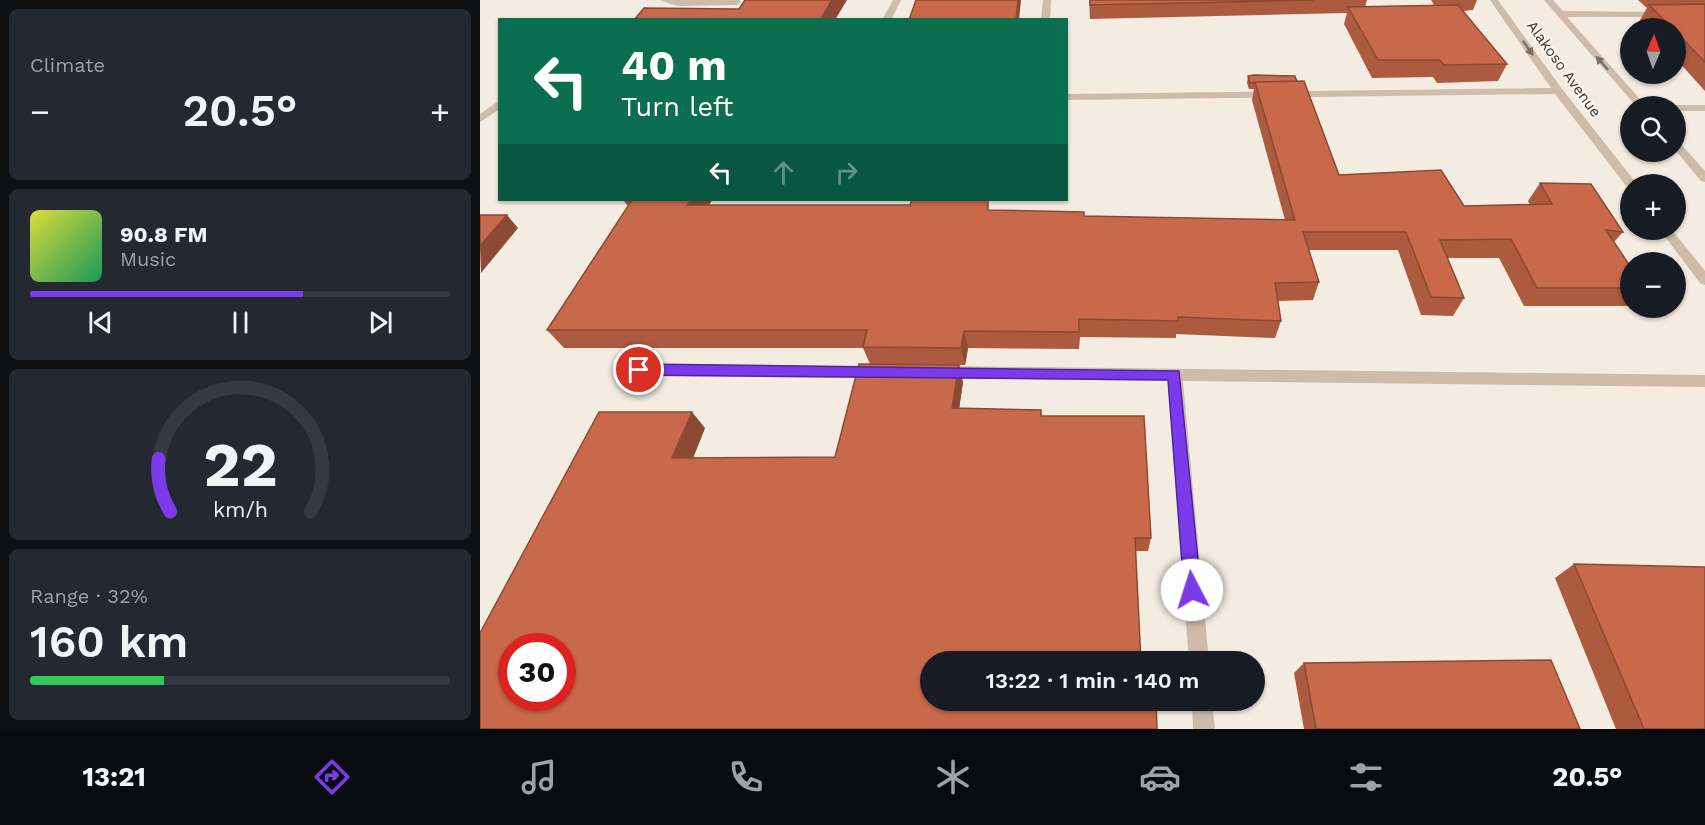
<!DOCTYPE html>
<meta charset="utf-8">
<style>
body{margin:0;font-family:"Work Sans",sans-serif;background:#242831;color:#f1f3f6;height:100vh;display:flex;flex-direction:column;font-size:22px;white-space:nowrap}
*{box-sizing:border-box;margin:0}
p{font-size:20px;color:#9ea1a6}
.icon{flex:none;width:33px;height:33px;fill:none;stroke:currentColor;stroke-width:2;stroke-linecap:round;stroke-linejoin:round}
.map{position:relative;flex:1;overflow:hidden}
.panel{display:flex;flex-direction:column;gap:9px;padding:9px;background:#0d0f14;width:480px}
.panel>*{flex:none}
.hud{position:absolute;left:18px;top:18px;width:570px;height:183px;border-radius:0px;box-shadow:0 2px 4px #0004;background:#0b6e4f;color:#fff;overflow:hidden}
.needle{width:39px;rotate:2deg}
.buttons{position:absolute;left:1140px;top:18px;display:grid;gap:12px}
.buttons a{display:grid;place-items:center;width:66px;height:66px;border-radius:50%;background:#171b24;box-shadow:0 2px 4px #0004;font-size:30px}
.speed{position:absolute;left:18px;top:633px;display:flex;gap:12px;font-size:30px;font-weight:700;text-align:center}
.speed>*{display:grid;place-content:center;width:78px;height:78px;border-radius:50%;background:#171b24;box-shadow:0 2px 4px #0004;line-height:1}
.speed .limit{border:9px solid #d22;background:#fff;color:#111}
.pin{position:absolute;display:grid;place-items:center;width:51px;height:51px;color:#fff;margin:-26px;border:3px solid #fff;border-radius:50%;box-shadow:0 2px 6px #0007}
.me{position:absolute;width:66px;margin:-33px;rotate:355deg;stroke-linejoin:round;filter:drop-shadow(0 0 4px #0008)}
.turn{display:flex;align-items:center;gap:21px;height:126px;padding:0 24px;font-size:27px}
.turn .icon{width:78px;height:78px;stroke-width:2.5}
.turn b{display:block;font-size:42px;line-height:51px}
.lanes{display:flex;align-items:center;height:57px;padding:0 24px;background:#0003;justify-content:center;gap:30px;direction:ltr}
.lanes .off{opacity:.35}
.big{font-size:45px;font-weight:600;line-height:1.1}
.panel .tile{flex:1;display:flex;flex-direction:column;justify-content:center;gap:9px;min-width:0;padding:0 21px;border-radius:9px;background:#242831}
.panel .dial{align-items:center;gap:0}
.dial svg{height:156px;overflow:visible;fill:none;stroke:#363941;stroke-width:7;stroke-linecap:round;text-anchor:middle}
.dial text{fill:#f1f3f6;stroke:none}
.song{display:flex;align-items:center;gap:18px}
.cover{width:72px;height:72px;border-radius:9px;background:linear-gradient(135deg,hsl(60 70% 55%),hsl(150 70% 35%))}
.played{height:6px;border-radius:3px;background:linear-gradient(90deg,#7c3aed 65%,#363941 65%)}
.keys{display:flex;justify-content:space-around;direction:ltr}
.heat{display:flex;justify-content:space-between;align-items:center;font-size:33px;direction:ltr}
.charge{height:9px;border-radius:4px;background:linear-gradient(90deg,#34c759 32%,#363941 0)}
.trip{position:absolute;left:440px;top:651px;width:345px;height:60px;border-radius:30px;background:#171b24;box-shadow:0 2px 4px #0004;font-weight:600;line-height:60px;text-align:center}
.dock{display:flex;height:96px;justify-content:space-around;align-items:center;background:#090b0e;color:#9ea1a6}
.dock .icon{width:42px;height:42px}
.dock .current{color:#7c3aed}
.dock b{font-size:27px;color:#f1f3f6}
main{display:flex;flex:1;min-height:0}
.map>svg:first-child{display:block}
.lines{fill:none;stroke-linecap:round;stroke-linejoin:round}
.minor{fill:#cdbbac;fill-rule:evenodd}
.wall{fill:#ac5a40}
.shaded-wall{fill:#8c4a34}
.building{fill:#c8694b;stroke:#8c4a34;stroke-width:1.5;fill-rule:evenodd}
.oneway{fill:#7d6f65}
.route{fill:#7c3aed;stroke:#51269a;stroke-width:1.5}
.labels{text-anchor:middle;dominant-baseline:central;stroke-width:4.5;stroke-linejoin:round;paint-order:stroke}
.far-street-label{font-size:15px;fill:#3b302b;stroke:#fbf5ee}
</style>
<main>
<section class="panel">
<div class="tile"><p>Climate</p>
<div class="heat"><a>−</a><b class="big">20.5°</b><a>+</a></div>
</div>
<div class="tile">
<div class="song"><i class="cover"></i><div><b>90.8 FM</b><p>Music</p></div></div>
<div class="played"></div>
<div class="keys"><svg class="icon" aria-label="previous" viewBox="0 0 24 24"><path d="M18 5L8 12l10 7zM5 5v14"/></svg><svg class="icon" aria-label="pause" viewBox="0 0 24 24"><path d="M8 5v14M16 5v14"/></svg><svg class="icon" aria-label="next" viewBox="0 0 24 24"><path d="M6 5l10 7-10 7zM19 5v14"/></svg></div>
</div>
<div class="tile dial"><svg viewBox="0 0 100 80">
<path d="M14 69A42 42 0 1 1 86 69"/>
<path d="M14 69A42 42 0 0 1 8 42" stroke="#7c3aed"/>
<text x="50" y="56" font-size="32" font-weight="700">22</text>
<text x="50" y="72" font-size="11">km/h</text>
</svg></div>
<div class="tile"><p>Range · 32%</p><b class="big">160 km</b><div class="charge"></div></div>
</section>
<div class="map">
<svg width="1225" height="729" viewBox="0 0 1225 729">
<rect width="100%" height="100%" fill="#f4ebe1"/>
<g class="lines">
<g class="minor">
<path d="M179 0H259L261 2 257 5 197 6Z"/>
<path d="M413 0H421L411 20H402Z"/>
<path d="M563 0H571L570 20H561Z"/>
<path d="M1010 0H1018L1082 89 1157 184 1147 187 1075 94 586 100V94L1071 88Z"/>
<path d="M1064 0H1073L1083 11 1185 12V16L1182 17H1087L1166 106H1156Z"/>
<path d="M20 100V109L0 122V114Z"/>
<path d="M1196 105H1225V111H1196V106H1192Z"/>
<path d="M1196 142 1200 143 1225 171V182L1221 181 1196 151Z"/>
<path d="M1180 230H1192L1225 271V285L1220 283Z"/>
<path d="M159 364 396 366 401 368 404 372 401 376 396 378 159 376 154 374 151 370 154 366Z"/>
<path d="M462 366 1225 375V387L703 381 729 662H709L688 381 462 378 457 376 454 372 457 368Z"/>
<path d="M712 700H732L735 729H713Z"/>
</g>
</g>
<g class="wall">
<path d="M609 0H887L885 7 954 5 951 0H997L993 10 983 11 1027 64 1018 81 957 83 953 77 892 78 864 24 867 13 610 19Z"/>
<path d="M1158 0H1225V91L1196 59V28H1167L1160 20 1167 8Z"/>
<path d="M774 75 859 175 984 206 1050 205 1048 201 1060 183 1143 232 1134 242 1150 266V306H1044L1019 258H967L984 298 973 316 941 315 918 250H829L839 282 833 300 798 301 801 321 795 338 696 334V338L600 337 599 349 488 348 485 365 390 364 383 348H84L67 330 148 206 143 200H232L229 205 510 210 604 216 805 220 772 100 774 89H769L767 83 768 76Z"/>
<path d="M483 382 479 408 561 410 562 416 671 538 668 551H656L450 662 0 729 225 428 213 458 355 457Z"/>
<path d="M1094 564 1225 729H1136L1075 578Z"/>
<path d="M824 663 1100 729H824L814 673Z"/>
</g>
<g class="shaded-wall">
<path d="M352 0H367L355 20H340Z"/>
<path d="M538 0H541L539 20H536Z"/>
<path d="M211 200H232L218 223 207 205Z"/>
<path d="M27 215 38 228 1 273 0 246Z"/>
<path d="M484 331 488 348 485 365 481 348Z"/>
<path d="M479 365 483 382 477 424 472 408Z"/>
<path d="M212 412 225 428 207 473 192 458Z"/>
</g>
<g class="building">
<path d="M265 0H352L340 20H154L164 8 259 9Z"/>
<path d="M436 0H538L536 20H429Z"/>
<path d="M610 0H834L610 5Z"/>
<path d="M1225 4V62L1196 32V28H1192L1169 5Z"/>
<path d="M978 5 1027 64 964 65 960 60H898L868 7Z"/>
<path d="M774 75 815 76 817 82 770 83 768 76Z"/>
<path d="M824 81 859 175 961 170 984 206 1072 204 1060 183 1111 184 1143 232 1126 230 1150 266V288H1057L1031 239 960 240 984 298 951 297 926 232H823L839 282 795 283 801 321 698 317V321L599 319V332L484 331 481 348 383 347 387 330H67L152 200H211L207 205H430L432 200H508V210L604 212V216L815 220 775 82Z"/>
<path d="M0 215H27L0 246Z"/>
<path d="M379 364 479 365 472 408 561 410V416H664L671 538H655L661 662H450V700H676L677 729H0V633L119 412H212L192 458 355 457ZM32 646H82V698H32Z"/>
<path d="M1094 564 1225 567V729H1164Z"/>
<path d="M1071 660 1100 729H836L824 663Z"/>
</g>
<defs><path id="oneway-solid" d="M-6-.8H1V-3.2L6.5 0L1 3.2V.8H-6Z" transform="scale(1.5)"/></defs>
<g class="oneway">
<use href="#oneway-solid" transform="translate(1048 48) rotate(55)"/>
<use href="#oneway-solid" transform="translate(1122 63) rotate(-132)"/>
</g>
<path class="route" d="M159 364 699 371 721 590 719 596 712 598 706 596 704 590 688 380 159 375 152 370Z"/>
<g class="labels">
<g class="far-street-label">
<text transform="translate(1084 69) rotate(54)">Alakoso Avenue</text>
</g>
</g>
</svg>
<div class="buttons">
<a><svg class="needle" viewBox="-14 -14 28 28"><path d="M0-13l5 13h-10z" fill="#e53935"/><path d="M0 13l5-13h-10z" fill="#9ea1a6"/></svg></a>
<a><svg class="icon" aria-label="search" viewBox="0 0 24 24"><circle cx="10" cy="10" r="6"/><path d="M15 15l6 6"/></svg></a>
<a>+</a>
<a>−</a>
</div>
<div class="speed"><div class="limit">30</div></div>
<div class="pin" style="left:159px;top:370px;background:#d93025"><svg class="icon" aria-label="arrive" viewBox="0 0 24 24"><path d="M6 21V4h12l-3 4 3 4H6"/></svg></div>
<svg class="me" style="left:712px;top:590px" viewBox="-20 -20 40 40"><circle r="19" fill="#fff"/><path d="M0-13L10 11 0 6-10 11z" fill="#7c3aed"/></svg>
<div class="trip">13:22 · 1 min · 140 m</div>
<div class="hud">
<div class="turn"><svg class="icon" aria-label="left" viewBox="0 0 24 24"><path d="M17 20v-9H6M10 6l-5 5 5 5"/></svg><div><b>40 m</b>Turn left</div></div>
<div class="lanes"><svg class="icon" aria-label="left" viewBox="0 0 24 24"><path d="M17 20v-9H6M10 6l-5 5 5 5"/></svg><svg class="icon off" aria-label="ahead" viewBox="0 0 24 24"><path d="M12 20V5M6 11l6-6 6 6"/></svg><svg class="icon off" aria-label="right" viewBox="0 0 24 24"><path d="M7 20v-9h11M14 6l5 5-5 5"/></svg></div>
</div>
</div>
</main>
<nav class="dock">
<b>13:21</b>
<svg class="icon current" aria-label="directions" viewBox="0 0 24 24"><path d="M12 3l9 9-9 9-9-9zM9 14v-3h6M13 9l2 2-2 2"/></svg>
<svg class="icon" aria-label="music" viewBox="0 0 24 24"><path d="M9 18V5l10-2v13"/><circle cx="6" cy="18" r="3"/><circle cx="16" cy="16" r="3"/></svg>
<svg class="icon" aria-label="phone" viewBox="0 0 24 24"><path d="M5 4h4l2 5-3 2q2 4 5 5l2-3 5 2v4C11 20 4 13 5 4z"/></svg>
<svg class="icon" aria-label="climate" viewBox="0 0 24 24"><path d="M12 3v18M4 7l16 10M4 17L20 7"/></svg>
<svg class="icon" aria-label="car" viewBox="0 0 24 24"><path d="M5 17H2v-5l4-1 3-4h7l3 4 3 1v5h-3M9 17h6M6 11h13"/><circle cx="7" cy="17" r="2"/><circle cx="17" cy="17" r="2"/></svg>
<svg class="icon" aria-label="filters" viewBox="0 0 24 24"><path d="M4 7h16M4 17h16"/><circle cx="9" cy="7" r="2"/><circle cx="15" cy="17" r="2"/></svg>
<b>20.5°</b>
</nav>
